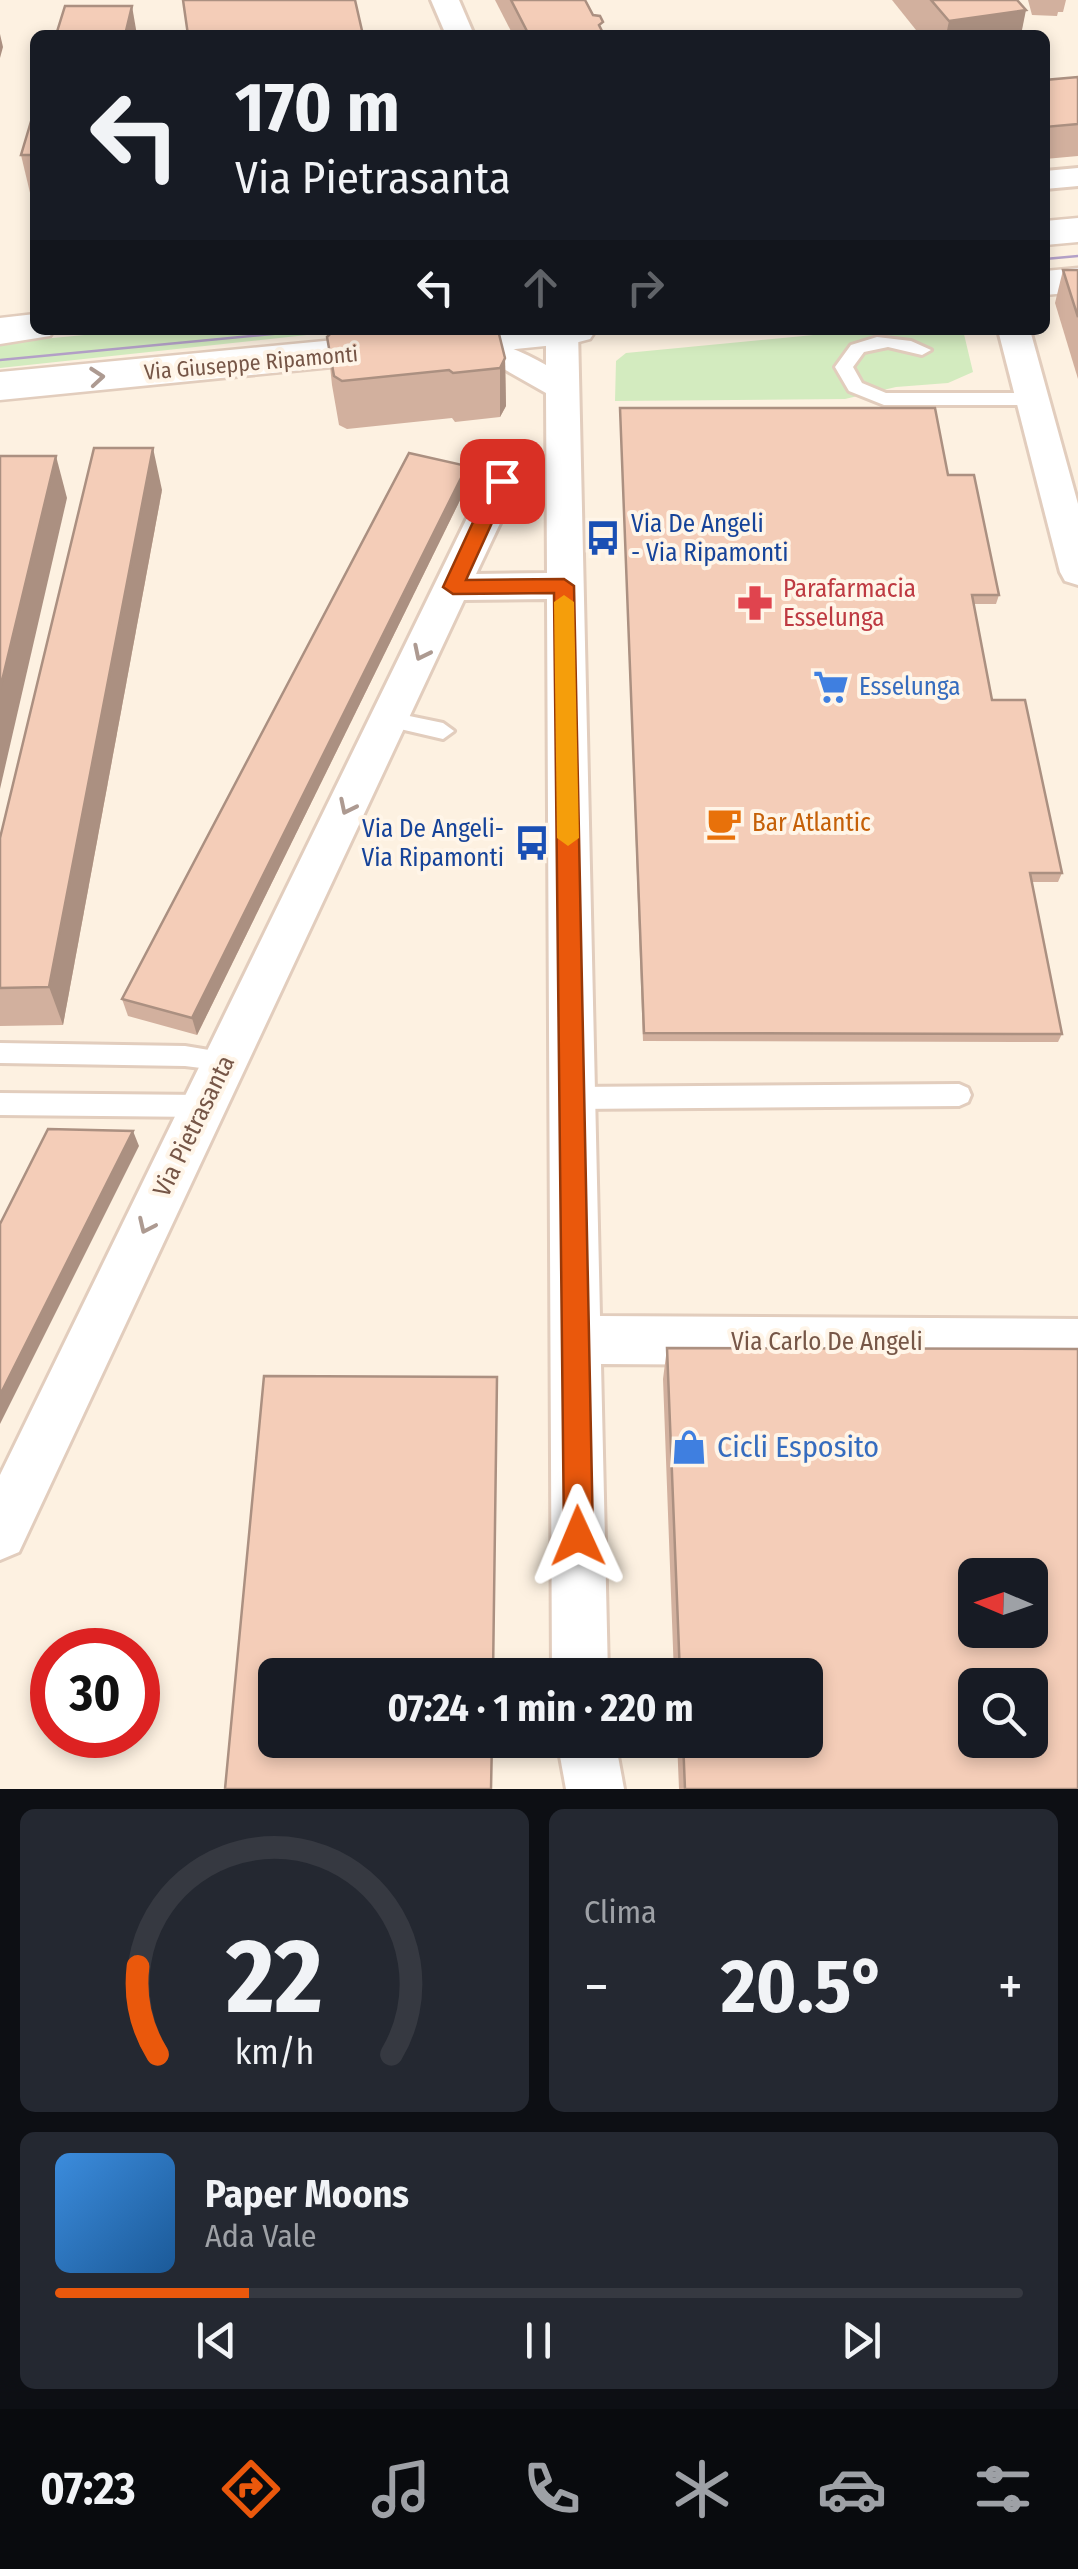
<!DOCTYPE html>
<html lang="it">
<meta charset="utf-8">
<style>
body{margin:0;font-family:"Fira Sans Condensed",sans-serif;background:#242831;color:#f1f3f6;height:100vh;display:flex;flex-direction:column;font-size:38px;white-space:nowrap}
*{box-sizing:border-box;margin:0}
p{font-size:32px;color:#9ea1a6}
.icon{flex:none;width:55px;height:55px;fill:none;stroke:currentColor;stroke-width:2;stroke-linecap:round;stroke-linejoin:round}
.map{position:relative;height:1789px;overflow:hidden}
.panel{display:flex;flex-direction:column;gap:20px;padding:20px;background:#0d0f14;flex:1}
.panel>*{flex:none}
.top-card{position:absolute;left:30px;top:30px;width:1020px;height:305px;border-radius:15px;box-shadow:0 5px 15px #0003;background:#171b24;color:#f1f3f6;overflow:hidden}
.needle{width:65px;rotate:272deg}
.controls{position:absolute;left:958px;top:1558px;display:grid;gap:20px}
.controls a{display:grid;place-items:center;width:90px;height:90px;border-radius:15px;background:#171b24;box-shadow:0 5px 15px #0003;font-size:50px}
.speed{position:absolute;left:30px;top:1628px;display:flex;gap:20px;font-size:50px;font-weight:700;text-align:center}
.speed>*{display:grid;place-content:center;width:130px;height:130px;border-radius:50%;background:#171b24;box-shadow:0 5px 15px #0003;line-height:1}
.speed .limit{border:15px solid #d22;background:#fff;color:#111}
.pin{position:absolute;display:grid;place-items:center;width:85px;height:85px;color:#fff;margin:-42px;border-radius:20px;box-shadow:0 5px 15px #0006}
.me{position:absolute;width:110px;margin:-55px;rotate:359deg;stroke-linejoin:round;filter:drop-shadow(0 0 8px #0008)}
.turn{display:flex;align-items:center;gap:35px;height:210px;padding:0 40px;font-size:45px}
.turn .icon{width:130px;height:130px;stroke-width:2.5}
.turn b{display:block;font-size:70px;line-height:85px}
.lanes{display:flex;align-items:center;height:95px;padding:0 40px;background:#0003;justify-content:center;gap:50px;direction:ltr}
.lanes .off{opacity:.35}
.big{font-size:75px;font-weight:700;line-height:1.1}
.panel .widget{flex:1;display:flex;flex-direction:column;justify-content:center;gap:15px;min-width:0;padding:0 35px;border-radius:15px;background:#242831}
.panel .dial{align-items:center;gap:0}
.dial svg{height:260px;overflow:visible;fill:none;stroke:#363941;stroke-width:7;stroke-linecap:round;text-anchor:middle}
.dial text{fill:#f1f3f6;stroke:none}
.song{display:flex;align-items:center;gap:30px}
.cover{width:120px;height:120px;border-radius:15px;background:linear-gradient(135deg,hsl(210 70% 55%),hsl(210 70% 35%))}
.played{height:10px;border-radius:5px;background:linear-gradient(90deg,#ea580c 20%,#363941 20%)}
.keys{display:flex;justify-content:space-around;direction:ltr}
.heat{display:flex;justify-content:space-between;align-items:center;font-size:55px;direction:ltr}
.panel .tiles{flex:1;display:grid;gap:20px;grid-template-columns:1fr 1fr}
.widget:last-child{grid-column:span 2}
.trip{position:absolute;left:258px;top:1658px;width:565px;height:100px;border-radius:15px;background:#171b24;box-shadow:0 5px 15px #0003;font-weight:700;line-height:100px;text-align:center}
.tabs{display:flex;height:160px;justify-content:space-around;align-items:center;background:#090b0e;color:#9ea1a6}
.tabs .icon{width:70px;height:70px}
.tabs .on{color:#ea580c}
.tabs b{font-size:45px;color:#f1f3f6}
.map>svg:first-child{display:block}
.green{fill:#d3ebbf}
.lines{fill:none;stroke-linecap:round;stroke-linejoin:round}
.service-casing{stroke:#e2cdbd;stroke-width:6}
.minor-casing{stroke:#e2cdbd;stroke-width:6}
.tertiary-casing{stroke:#e2cdbd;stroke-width:5}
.service{fill:#fff;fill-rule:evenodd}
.minor{fill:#fff;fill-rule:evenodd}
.tertiary{fill:#fff;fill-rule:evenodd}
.tram{stroke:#b3a0c7;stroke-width:2.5}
.wall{fill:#d2b09e}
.shaded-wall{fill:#ab9081}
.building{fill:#f4cdb8;stroke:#ab9081;stroke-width:2.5;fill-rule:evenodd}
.oneway{stroke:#ad9a91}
.route{fill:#ea580c;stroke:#983908;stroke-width:2.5}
.slow{fill:#f59e0b}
.labels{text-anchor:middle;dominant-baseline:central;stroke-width:8;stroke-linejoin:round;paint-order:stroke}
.far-street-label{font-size:22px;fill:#765647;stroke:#fff5e8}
.transit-label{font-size:25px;fill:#164399;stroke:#fff5e8;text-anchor:start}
.health-label{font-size:25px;fill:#be3a42;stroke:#fff5e8;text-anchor:start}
.shop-label{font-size:25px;fill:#366cbe;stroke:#fff5e8;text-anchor:start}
.food-label{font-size:25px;fill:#c56008;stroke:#fff5e8;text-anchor:start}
.street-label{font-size:25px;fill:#765647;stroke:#fff5e8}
.near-shop-label{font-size:30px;fill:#366cbe;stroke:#fff5e8;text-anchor:start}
</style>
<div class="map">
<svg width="1078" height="1789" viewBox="0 0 1078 1789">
<rect width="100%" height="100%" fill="#fdf1e1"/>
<g class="green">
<path d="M137 330H353L0 368V343Z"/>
<path d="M865 330H963L973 372 948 383 896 387 845 399 615 401 616 361 626 353Z"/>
</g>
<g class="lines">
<defs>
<g id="service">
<path d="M877 337 911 341 931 350 922 355 888 347 864 352 853 367 862 383 886 393H1033L1042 399 1033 405H884L849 391 835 367 851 345Z"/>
<path d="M390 712 443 723 454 731 443 739 383 725 380 720 383 715Z"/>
<path d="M0 1043 185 1046 233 1054 237 1061 233 1068 225 1071 185 1066 0 1063Z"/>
<path d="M959 1084 968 1088 971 1095 968 1102 959 1106 572 1109 563 1105 560 1098 563 1091 572 1087Z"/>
<path d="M0 1093 203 1095 212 1099 215 1106 212 1113 203 1117 0 1115Z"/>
</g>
<g id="minor">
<path d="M431 0H459L474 35H446Z"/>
<path d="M1078 168V186L1045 189V171Z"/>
<path d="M546 330H578L600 1316 1078 1319V1367L601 1364 608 1675H552L547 599 464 600 19 1552 0 1560V1475L489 473 502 469 515 473 520 481 476 574 547 573 546 393 495 364 436 351 431 344 436 337C470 328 516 348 546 365Z"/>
<path d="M998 330H1030L1078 504V585L1065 581 1060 572Z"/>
<path d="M557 1740H615L624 1789H566Z"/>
</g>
<g id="tertiary">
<path d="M1078 218V242L1045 245V221Z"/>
<path d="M1078 268V292L1045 295V271Z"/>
<path d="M35 314V330H54L50 336 0 344V318Z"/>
<path d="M439 330H596L590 339 575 343 0 400V372Z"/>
</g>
</defs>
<use href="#service" class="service-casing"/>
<use href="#minor" class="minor-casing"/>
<use href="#tertiary" class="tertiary-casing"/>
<use href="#service" class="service"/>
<use href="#minor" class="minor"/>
<use href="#tertiary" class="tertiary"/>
<g class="tram">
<path d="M1045 259 1078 256"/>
<path d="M0 360 314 330"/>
</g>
</g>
<g class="wall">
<path d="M495 0H585L604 35H513Z"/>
<path d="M892 0H1017L1021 35H920Z"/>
<path d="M1028 0H1066L1063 12H1058L1057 16 1032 15Z"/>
<path d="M1078 77V156L1045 159V80Z"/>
<path d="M35 108V197H31L21 155Z"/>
<path d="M1063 270H1078V379L1055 303Z"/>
<path d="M327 337 505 358 506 406 500 417 455 422 452 418 347 429 339 425 332 385Z"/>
<path d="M620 408 948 475 999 595 996 604H973L992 700 1062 873 1058 882H1032L1062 1034 1058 1042 643 1041Z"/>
<path d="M468 484 197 1035 128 1016 122 999Z"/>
<path d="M162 490 63 1025 0 1026V838Z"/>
<path d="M667 1348 1078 1789H679L677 1740H805V1675H674L663 1379Z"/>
</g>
<g class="shaded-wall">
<path d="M132 6 137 35H125Z"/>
<path d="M1026 10 1021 35H946L949 21Z"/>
<path d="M0 34 3 47 0 58Z"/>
<path d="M505 358 506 406 500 417V368Z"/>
<path d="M153 448 162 490 63 1025 49 987Z"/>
<path d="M56 456 67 498 0 789V689Z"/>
<path d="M467 466 468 484 197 1035 192 1018Z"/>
<path d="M133 1131 139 1146 0 1424V1395Z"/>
</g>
<g class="building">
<path d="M183 0H355L363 35H188Z"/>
<path d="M511 0H585L593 15 600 16 603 22 599 25 604 35H529Z"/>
<path d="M931 0H1017L1026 10 949 21Z"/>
<path d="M65 6H132L125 35H56Z"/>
<path d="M1078 77V124L1045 127V80Z"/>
<path d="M35 108V155H21Z"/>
<path d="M1063 270H1078V317Z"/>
<path d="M353 330H498L505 358 500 368 453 373 449 370 342 381 334 376 327 337 332 332Z"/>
<path d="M620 408H935L948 475H974L999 595H972L992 700H1025L1062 873H1030L1062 1034 644 1033Z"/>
<path d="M94 448H153L49 987 0 988V838Z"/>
<path d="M409 453 467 466 192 1018 122 999Z"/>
<path d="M0 456H56L0 689Z"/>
<path d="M48 1129 133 1131 0 1395V1224Z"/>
<path d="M667 1348 1078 1349V1789H685L683 1740H805V1675H680ZM975 1575H1030V1630H975ZM975 1685H1030V1740H975Z"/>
<path d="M264 1376 497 1377 493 1675H275V1740H492L491 1789H225Z"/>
</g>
<defs><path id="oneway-chevron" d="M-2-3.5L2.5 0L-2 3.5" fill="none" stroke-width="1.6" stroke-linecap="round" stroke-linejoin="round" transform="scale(2.5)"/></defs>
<g class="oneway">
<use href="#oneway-chevron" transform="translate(97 377) rotate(-5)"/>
<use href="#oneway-chevron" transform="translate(421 653) rotate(116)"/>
<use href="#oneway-chevron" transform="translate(347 807) rotate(116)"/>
<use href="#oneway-chevron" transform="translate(146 1226) rotate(115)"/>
</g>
<path class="route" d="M502 475 511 481 466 580 564 579 574 586 593 1536 589 1546 578 1550 568 1546 564 1536 554 593 453 594 443 587 492 481Z"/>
<path class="slow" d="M564 595 574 602 579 838 568 846 557 838 554 602Z"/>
<defs>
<symbol id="bus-bare" viewBox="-9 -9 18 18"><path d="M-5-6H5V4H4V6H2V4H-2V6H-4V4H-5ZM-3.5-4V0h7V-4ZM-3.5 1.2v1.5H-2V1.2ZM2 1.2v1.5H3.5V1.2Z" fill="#1a4fb4" stroke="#fff5e8" stroke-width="2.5" paint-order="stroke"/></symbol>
<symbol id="pharmacy-bare" viewBox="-9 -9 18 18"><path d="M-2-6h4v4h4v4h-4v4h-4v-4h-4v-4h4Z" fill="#e0444e" stroke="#fff5e8" stroke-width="2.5" paint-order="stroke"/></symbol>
<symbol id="supermarket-bare" viewBox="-9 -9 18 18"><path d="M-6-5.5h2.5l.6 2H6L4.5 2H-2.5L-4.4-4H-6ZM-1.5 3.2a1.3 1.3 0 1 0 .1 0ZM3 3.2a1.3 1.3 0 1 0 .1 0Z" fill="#3f7fe0" stroke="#fff5e8" stroke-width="2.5" paint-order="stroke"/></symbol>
<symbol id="cafe-bare" viewBox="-9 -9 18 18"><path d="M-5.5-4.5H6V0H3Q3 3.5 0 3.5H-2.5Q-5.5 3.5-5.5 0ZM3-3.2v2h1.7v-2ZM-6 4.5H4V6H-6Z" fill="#e8710a" stroke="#fff5e8" stroke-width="2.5" paint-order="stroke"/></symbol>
<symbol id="shop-bare" viewBox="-9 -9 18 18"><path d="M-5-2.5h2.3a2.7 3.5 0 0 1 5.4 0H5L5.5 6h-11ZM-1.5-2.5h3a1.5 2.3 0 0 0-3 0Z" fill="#3f7fe0" stroke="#fff5e8" stroke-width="2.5" paint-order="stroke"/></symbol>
</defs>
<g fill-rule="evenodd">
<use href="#bus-bare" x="578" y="513" width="50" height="50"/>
<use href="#pharmacy-bare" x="730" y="578" width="50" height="50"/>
<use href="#supermarket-bare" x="806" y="662" width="50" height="50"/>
<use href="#cafe-bare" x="699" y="798" width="50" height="50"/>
<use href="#bus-bare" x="507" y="818" width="50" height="50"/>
<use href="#shop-bare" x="664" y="1422" width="50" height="50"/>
</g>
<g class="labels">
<g class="far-street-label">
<text transform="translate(251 363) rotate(-5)">Via Giuseppe Ripamonti</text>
</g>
<g class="transit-label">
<text x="631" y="524">Via De Angeli<tspan x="631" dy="29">- Via Ripamonti</tspan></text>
<text x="504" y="829" text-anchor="end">Via De Angeli-<tspan x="504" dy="29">Via Ripamonti</tspan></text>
</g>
<g class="health-label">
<text x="783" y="589">Parafarmacia<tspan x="783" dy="29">Esselunga</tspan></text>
</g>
<g class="shop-label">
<text x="859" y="687">Esselunga</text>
</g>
<g class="food-label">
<text x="752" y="823">Bar Atlantic</text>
</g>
<g class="street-label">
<text transform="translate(194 1126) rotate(-64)">Via Pietrasanta</text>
<text x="827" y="1342">Via Carlo De Angeli</text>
</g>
<g class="near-shop-label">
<text x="717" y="1447">Cicli Esposito</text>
</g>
</g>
</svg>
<div class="controls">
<a><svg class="needle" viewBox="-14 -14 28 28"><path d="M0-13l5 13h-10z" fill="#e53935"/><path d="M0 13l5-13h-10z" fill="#9ea1a6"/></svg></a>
<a><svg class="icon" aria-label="search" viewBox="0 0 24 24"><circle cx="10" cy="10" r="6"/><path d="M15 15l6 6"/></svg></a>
</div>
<div class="speed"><div class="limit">30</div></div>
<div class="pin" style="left:502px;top:481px;background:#d93025"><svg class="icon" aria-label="arrive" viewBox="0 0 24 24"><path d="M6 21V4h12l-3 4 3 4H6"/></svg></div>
<svg class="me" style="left:578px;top:1536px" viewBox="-20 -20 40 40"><path d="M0-17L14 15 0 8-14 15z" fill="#ea580c" stroke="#fff" stroke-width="4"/></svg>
<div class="trip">07:24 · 1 min · 220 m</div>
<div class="top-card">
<div class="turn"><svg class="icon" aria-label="left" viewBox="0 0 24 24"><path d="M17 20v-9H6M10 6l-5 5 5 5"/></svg><div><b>170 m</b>Via Pietrasanta</div></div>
<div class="lanes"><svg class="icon" aria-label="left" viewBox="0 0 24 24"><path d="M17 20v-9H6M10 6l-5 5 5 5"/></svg><svg class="icon off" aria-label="ahead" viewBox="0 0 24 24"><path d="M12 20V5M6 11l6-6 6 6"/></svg><svg class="icon off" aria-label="right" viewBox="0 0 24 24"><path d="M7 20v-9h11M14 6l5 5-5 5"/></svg></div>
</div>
</div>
<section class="panel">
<div class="tiles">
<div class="widget dial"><svg viewBox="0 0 100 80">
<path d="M14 69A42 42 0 1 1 86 69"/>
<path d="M14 69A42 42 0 0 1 8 42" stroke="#ea580c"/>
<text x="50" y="56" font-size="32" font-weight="700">22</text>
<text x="50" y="72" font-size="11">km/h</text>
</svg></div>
<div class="widget"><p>Clima</p>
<div class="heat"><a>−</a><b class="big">20.5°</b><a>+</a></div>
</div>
<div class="widget">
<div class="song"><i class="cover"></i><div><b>Paper Moons</b><p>Ada Vale</p></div></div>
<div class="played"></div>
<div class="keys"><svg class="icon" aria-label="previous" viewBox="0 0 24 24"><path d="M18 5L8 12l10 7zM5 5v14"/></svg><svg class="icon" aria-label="pause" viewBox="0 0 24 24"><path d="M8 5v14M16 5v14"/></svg><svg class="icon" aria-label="next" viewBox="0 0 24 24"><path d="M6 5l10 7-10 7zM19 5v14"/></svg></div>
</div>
</div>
</section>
<nav class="tabs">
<b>07:23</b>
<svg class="icon on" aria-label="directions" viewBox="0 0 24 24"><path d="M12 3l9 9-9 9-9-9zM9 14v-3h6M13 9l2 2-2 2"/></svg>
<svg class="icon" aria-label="music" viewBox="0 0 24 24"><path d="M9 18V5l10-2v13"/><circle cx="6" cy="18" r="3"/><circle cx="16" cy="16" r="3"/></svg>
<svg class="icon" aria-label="phone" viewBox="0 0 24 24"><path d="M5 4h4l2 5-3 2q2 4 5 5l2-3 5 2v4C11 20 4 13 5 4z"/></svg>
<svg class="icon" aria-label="climate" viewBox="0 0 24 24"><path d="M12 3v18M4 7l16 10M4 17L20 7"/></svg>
<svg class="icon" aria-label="car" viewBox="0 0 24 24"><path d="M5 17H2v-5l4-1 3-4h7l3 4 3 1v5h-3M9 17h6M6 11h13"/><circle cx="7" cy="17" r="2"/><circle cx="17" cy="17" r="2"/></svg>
<svg class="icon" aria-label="filters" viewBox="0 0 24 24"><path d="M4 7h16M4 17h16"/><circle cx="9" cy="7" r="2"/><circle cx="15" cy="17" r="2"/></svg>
</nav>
